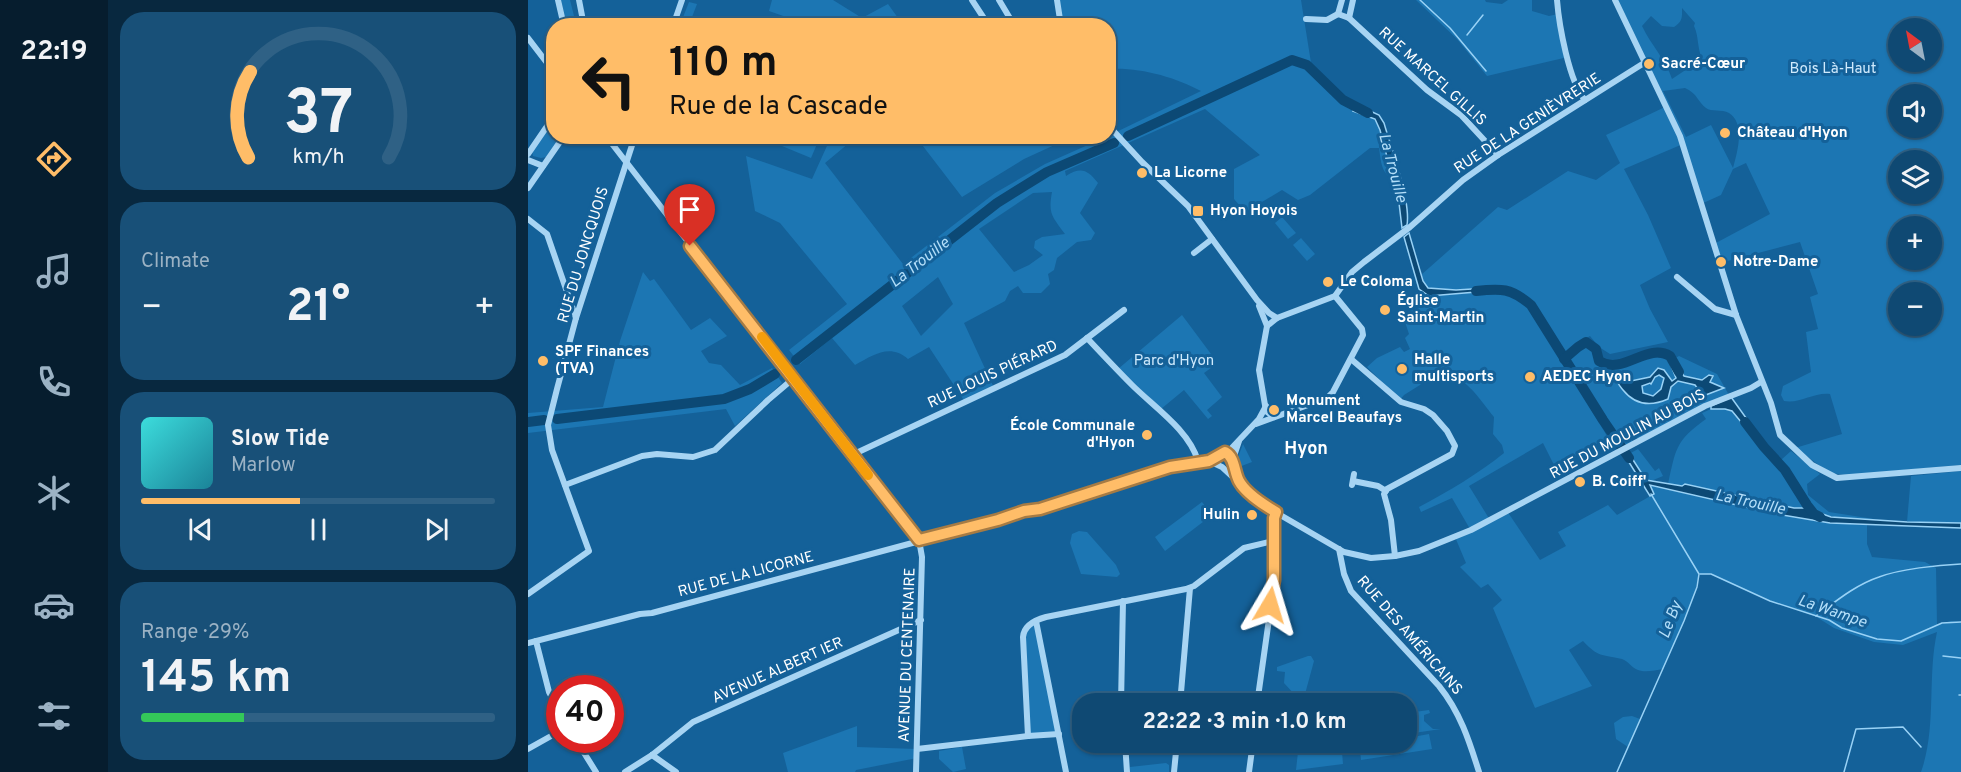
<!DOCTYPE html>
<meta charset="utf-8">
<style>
body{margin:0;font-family:Overpass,sans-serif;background:#185078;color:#f1f3f6;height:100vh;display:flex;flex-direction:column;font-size:22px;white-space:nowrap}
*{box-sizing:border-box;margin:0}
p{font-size:20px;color:#9bb2c4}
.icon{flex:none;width:33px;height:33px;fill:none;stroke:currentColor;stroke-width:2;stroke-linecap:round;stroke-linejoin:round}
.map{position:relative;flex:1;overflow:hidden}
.details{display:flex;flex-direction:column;gap:12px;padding:12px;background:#08283f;width:420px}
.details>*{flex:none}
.hud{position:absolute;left:18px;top:18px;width:570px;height:126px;border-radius:24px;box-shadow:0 2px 4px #0004,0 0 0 2px #2f6185;background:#ffbd68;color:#111;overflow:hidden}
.needle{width:39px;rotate:328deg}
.tools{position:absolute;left:1360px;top:18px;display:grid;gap:12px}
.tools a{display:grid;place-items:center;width:54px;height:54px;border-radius:50%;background:#0f4973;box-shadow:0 2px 4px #0004,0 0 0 2px #2f6185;font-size:30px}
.speed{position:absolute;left:18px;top:675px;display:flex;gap:12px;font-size:30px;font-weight:700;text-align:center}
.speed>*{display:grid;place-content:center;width:78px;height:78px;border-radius:50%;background:#0f4973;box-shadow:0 2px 4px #0004,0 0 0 2px #2f6185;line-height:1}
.speed .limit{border:9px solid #d22;background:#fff;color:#111}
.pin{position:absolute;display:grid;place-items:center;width:51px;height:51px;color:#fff;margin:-62px -26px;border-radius:50% 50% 50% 0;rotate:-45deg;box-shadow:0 0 6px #0007}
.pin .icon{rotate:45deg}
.me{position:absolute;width:66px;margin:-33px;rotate:7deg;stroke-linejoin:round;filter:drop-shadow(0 0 4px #0008)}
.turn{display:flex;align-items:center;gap:21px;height:126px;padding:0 24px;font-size:27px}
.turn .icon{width:78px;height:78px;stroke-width:2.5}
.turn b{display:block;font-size:42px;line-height:51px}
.big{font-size:45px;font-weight:700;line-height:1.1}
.details .widget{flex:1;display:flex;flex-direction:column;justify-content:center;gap:9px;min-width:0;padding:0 21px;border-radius:24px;background:#185078}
.details .dial{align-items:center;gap:0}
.dial svg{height:156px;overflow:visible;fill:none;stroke:#2f6185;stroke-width:7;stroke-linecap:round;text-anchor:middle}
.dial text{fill:#f1f3f6;stroke:none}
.song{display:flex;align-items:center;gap:18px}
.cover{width:72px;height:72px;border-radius:9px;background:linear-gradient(135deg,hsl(180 70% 55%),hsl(190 70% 35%))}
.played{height:6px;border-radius:3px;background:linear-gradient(90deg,#ffbd68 45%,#2f6185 45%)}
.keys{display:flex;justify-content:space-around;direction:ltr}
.heat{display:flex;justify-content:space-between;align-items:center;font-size:33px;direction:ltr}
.charge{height:9px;border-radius:4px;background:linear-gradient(90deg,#34c759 29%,#2f6185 0)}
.trip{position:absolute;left:544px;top:693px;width:345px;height:60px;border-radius:24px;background:#0f4973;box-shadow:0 2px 4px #0004,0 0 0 2px #2f6185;font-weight:700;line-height:60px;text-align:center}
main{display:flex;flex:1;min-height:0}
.tabs{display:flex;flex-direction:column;width:108px;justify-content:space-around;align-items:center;background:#061d2e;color:#9bb2c4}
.tabs .icon{width:42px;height:42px}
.tabs .current{color:#ffbd68}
.tabs b{font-size:27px;color:#f1f3f6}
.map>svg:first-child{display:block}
.green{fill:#1c76b3;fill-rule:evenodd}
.water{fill:#0c4975;stroke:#99d2f6;stroke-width:1.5;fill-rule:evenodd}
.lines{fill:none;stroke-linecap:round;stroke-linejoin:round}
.stream{stroke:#99d2f6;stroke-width:1.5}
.river{stroke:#0c4975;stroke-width:10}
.minor{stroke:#a7d4f3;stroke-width:6}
.route-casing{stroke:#a67b44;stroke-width:15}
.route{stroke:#ffbd68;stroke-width:10}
.slow{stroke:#f59e0b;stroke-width:10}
.poi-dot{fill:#ffbd68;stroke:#146199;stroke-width:2}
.labels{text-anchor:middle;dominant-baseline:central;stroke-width:6;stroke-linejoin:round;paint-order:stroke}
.poi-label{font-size:15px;font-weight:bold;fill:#fff;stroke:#146199;text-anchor:start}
.park-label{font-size:15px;fill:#cfeafd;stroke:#146199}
.street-label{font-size:15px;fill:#fff;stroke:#146199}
.water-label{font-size:16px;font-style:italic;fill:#b3def9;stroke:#146199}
.quarter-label{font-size:18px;font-weight:bold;fill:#fff;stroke:#146199}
</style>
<main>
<nav class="tabs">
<b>22:19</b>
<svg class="icon current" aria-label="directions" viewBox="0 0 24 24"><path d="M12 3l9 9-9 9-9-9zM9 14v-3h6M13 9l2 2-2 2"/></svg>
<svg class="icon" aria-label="music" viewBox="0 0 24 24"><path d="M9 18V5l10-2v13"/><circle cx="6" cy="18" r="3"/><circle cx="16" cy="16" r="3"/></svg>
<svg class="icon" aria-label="phone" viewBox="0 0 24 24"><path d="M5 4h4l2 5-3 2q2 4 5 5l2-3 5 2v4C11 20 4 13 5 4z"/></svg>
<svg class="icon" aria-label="climate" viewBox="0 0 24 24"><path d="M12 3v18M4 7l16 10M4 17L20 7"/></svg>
<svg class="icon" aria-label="car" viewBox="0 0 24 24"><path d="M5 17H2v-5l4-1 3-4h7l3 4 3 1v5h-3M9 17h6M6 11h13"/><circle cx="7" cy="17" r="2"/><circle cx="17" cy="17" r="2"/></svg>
<svg class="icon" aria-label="filters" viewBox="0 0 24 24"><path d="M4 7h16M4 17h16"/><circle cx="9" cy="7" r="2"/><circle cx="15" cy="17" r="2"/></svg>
</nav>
<section class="details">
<div class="widget dial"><svg viewBox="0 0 100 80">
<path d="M14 69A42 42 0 1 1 86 69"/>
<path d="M14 69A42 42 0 0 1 15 25" stroke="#ffbd68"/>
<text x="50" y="56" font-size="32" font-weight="700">37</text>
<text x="50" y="72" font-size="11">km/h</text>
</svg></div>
<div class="widget"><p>Climate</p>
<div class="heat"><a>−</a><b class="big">21°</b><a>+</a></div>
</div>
<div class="widget">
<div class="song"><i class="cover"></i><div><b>Slow Tide</b><p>Marlow</p></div></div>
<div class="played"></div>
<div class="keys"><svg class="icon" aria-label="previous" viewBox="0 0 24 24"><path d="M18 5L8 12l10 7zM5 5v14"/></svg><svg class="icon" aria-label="pause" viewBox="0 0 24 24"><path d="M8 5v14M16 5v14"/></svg><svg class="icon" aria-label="next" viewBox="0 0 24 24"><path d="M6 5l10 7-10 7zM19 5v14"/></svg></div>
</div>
<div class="widget"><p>Range · 29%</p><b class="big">145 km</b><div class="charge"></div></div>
</section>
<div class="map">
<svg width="1433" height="772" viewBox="0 0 1433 772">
<rect width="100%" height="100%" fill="#146199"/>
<g class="green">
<path d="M33 0H42L47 20 52 19 53 25H39Z"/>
<path d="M244 0H305L334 18 360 4 375 25H281L241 11Z"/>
<path d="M529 0H773L784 69 815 100 813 102 825 111 847 119 852 130 866 179C853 174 853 161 851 148H842L782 195 770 200 754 190 717 212 706 199V169L732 155 677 109 537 171 538 176C553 166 560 170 570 183L552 213 567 233 563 240 549 242 529 258 526 270 520 274 522 284 513 293H495L490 286 482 291 477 301 436 323 466 388 437 402 401 347 380 359C362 343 345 355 327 365L304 338 272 364 261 350 319 304 252 223 227 211 218 156 284 179 303 137H323L321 143 297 163 375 264 467 193 517 164 580 136 673 91C647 77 611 67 581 69L580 26 533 25ZM524 192C520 214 524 216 537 234L514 237 507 241 506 248 515 255 501 265 486 272 451 229 505 193ZM410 277 425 304 393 336 374 306Z"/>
<path d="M888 0H957L958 2 974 4 980 0H1004V11L1021 16 1030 14 1040 57 959 76 929 39Z"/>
<path d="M1087 0H1433V465L1319 475 1302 473 1267 448 1314 434 1302 394C1286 392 1272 404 1256 401L1253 395 1255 386 1283 372 1278 332 1290 329 1282 297 1290 294 1272 242 1192 263 1186 244 1242 214 1218 163 1205 169 1193 195 1173 204 1155 144 1096 169 1120 215 1143 268 1112 285 1122 309 1140 342 1082 354 1071 347 1062 336 1048 344 1037 355 1027 349 1079 436 1077 437 1078 439 1027 467 1015 443 941 486 962 520 979 511 1012 560 1038 546 1030 532 1080 505 1089 515 1126 494 1121 485C1193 502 1265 521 1339 525V544L1344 557 1397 562 1408 568 1409 625 1423 621 1433 622V772H1393C1409 727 1399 678 1409 632L1375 645 1346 642 1306 628 1287 616 1242 601 1183 574H1171C1165 607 1148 638 1135 669 1127 670 1118 673 1110 670 1104 668 1100 661 1094 659 1073 654 1071 658 1055 641L1041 650 1064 686 1007 708 965 608 974 600 960 584 953 588 932 567 938 563 927 537 942 529 924 498 893 512 891 507C921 491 950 474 976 453L974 445 965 434 966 417C950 397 931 365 901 374L892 385 876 395 872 400 839 367 849 358 872 347 876 352 882 349 877 338 881 334 876 319 893 293 896 290 900 293 928 290H902L896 284 893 275 970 207 979 210 1040 171 1068 180 1092 163 1078 135 1137 107ZM1154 8 1167 23 1166 26C1171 37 1169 47 1174 59L1144 79C1138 60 1123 45 1114 26L1123 16 1134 26 1146 27C1155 21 1154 17 1154 8ZM1371 28H1404V62H1371ZM1157 88C1170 94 1169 101 1178 108 1183 112 1194 109 1201 113 1218 124 1209 153 1205 168L1183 125 1158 137 1135 91ZM1371 94H1404V128H1371ZM1371 160H1404V194H1371ZM1371 226H1404V260H1371ZM1371 292H1404V326H1371Z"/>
<path d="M161 2 169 4 161 25H152Z"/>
<path d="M25 121 26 136 32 137 18 157 13 158 5 156 4 151Z"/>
<path d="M230 136H292V137L283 158Z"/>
<path d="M388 137H387H544L496 159 434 197Z"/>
<path d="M754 217 768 233 760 239 747 223Z"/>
<path d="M773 238 787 254 779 261 765 245Z"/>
<path d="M115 272 122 281 126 279 163 330 182 318 199 336 173 351 181 363 193 365 212 385 244 368 254 383 207 426 198 409 0 433V413L75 407 92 341Z"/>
<path d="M654 315 683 354 687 365 676 373 694 397 679 410 684 416 680 419 656 390 633 409 590 369Z"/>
<path d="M1057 345H1061L1066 349 1069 362 1082 369C1101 363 1123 351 1142 361L1151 356 1189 374 1201 395 1172 405 1110 439 1108 436 1103 438 1105 442 1095 445 1041 358Z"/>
<path d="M1183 409H1197L1204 411 1258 474C1266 485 1271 497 1278 508H1266L1158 484 1154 486 1140 484C1148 449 1147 441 1178 419L1174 413Z"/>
<path d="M715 444 724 462 711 467 710 457Z"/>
<path d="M1110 449 1127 471 1131 468 1135 476 1123 481 1117 480 1101 454Z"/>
<path d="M1263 451 1292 474 1279 484 1280 495 1301 512 1352 520C1332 518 1306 522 1288 510 1274 502 1261 474 1253 460Z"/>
<path d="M1433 471V523L1379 522 1383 476Z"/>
<path d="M674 502 684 515 637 551 627 537Z"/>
<path d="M551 531 559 532 588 565 592 574 589 577 553 574 542 543 544 534Z"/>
<path d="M503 623 509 626 531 734 500 736 497 628Z"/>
<path d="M780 656H783L786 661 777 694 768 696 756 683 757 672 749 671V667Z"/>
<path d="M901 710 902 713 896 715V721L905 729H913L879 734V713Z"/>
<path d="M1104 716 1112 719 1100 747 1088 739 1086 723 1095 717Z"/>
<path d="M329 726V747L389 749V758L328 770 327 772H260L255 753Z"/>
<path d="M901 734 904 749 833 760 832 750 814 752 815 764 768 770 771 743 879 742V738Z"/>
<path d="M434 747 438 769 425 772 411 759V751Z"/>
<path d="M638 763 641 765V772H602V767Z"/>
</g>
<g class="water">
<path d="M829 105 851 115 856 123C863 148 883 200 879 225L874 228 871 203 852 130 847 119 825 111Z"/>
<path d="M881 233 895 281 900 288 928 290 960 288V291L901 296 891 289 876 237Z"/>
<path d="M1147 361 1156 376 1174 380 1181 375 1185 376 1182 382 1196 388 1175 396 1167 385 1150 381 1143 387 1140 399C1122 407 1107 405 1095 390 1091 385 1089 383 1089 377L1095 378 1096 375 1103 381 1122 377 1130 368 1136 370 1144 381 1148 378 1142 363ZM1131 375 1136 378 1133 389 1125 396 1115 393 1114 386 1122 383 1123 384 1127 377Z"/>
<path d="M1203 397 1226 429 1223 434 1204 411 1197 409H1183V406Z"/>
<path d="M1098 449 1118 480 1154 486 1157 484 1266 508H1278L1303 517 1379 522 1433 523V528L1302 523 1248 514 1122 485 1126 494 1122 496 1094 451Z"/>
</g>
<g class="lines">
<g class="stream">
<path d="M892 0 922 28 958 71"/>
<path d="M939 35 955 15"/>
<path d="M1172 574H1183L1242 601 1301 620 1314 628 1349 639 1373 641 1414 623 1433 622"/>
<path d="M1288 616C1307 602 1327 585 1351 577 1372 569 1410 565 1433 564"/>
<path d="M1415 656 1433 658"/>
<path d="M1431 695H1433"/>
<path d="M1089 772 1156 621 1169 587 1171 574 1123 494"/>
<path d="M1316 772 1328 729 1375 727 1393 747"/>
</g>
<g class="river">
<path d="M600 136 764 60 779 65 815 100 840 113"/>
<path d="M948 291C973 288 983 288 1003 305L1075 420 1101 458"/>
<path d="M1036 359 1050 347 1058 342 1068 349 1071 361C1095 376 1119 342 1142 356L1151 372"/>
<path d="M268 360 469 203 519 172 586 143"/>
<path d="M29 419 196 399 222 389 247 374"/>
<path d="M0 422 16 420"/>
<path d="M1217 422 1236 447 1257 470 1279 505 1286 514 1292 517"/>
</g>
<g class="minor">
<path d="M30 0 36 26"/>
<path d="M51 0 56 26"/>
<path d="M444 0 461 26"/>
<path d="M471 0 483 20 478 26"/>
<path d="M529 0 533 26"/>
<path d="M1029 0C1031 25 1041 82 1057 100"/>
<path d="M1087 0 1152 136 1208 315 1243 403 1252 435 1284 465 1309 478 1433 468"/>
<path d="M810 14 814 0"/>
<path d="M821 18 825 0"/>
<path d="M778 19 799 20 810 14 821 18 899 90 933 115 970 155"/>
<path d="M145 26 154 0"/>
<path d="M0 38 26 72"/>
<path d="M580 125 614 162 660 206 729 300 741 313 749 318"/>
<path d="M78 136 391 540 394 557 388 772"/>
<path d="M0 154 26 116"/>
<path d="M0 160 15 166"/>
<path d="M0 188 36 136"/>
<path d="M0 219 19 234 48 318"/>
<path d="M666 253 684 239"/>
<path d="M1149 277 1187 309 1208 315"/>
<path d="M731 306 739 326"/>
<path d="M559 338C574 354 589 370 604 385 626 407 661 430 670 461"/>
<path d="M823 359 873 402 896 409 905 415 919 431 927 446 924 454 859 489 856 494 863 520 867 556"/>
<path d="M746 417 738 411 731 370 739 326 749 318 807 296 824 272 836 262 882 227 935 180 970 155 1116 63"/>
<path d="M728 424 799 398 805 392 835 335 834 329 807 296"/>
<path d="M711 441 704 462 711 482"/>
<path d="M324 455 537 355 596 310"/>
<path d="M681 461 694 467 735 505 816 552 843 558 867 556 891 551 943 530 1177 406 1223 388 1233 382"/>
<path d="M825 481 850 486 858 491"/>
<path d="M37 485 114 456 129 454 165 457 187 450 240 400 266 378"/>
<path d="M824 485 826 474"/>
<path d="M811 549 816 574 823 591 911 686C932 712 941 740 951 772"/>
<path d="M0 594 61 551 24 450 20 425 29 389 48 318 107 136"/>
<path d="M508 621 538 772"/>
<path d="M8 641 21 692 32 712"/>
<path d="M0 643 112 614 124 613 470 520 496 511 512 509 642 467 681 461 690 457 694 453H699L731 419 738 406"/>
<path d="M593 704 595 601"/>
<path d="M652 704 662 588"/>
<path d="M729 704 746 584 745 518 748 512"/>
<path d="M500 736 495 637C496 625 507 620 518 617L658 589 666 586 716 548 745 541"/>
<path d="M48 740 68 772"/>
<path d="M597 742 599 772"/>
<path d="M0 749 32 731"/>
<path d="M389 749 500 736 531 734"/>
<path d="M124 755 148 772"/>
<path d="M97 772 124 755 165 722 393 620"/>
<path d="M646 772 649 742"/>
<path d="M721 772 725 742"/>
</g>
</g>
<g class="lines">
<defs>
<path id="route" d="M162 246 391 540 470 520 496 511 512 509 642 467 681 461 697 452C707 457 706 472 711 481 718 494 736 505 748 512L746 518V580L742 605"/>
</defs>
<use href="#route" class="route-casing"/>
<use href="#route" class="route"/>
<path class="slow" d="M234 337 340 475"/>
</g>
<g class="poi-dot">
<circle cx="1121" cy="64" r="6"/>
<circle cx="1197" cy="133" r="6"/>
<circle cx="614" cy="173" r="6"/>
<rect x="664" y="205" width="12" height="12" rx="3"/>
<circle cx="1193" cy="262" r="6"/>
<circle cx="800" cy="282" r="6"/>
<circle cx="857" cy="310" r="6"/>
<circle cx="15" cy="361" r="6"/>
<circle cx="874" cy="369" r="6"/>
<circle cx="1002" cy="377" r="6"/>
<circle cx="746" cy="410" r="6"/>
<circle cx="619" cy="435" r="6"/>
<circle cx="1052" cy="482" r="6"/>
<circle cx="724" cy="515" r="6"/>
</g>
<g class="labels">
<g class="poi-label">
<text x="1133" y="64">Sacré-Cœur</text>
<text x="1209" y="133">Château d'Hyon</text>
<text x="626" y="173">La Licorne</text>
<text x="682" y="211">Hyon Hoyois</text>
<text x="1205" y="262">Notre-Dame</text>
<text x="812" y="282">Le Coloma</text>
<text x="869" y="301">Église<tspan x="869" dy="17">Saint-Martin</tspan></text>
<text x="27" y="352">SPF Finances<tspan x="27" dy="17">(TVA)</tspan></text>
<text x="886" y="360">Halle<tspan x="886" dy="17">multisports</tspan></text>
<text x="1014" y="377">AEDEC Hyon</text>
<text x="758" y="401">Monument<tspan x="758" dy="17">Marcel Beaufays</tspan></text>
<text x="607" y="426" text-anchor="end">École Communale<tspan x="607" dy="17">d'Hyon</tspan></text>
<text x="1064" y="482">B. Coiff'</text>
<text x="712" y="515" text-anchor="end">Hulin</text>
</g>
<g class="park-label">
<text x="1305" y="69">Bois Là-Haut</text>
<text x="646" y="361">Parc d'Hyon</text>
</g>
<g class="street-label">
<text transform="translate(904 77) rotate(42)">RUE MARCEL GILLIS</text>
<text transform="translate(1000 124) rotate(-33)">RUE DE LA GENIÈVRERIE</text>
<text transform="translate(56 255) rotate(-73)">RUE DU JONCQUOIS</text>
<text transform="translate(465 375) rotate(-25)">RUE LOUIS PIÉRARD</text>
<text transform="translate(1100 435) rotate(-28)">RUE DU MOULIN AU BOIS</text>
<text transform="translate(218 575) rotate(-15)">RUE DE LA LICORNE</text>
<text transform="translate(881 636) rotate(49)">RUE DES AMÉRICAINS</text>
<text transform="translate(380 655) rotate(-88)">AVENUE DU CENTENAIRE</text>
<text transform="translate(250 671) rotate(-24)">AVENUE ALBERT IER</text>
</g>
<g class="water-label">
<text transform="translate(864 168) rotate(75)">La Trouille</text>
<text transform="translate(392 263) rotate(-38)">La Trouille</text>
<text transform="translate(1222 503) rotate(12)">La Trouille</text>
<text transform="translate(1304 612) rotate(19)">La Wampe</text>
<text transform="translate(1143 620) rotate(-69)">Le By</text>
</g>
<g class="quarter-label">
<text x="778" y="449">Hyon</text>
</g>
</g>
</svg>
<div class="tools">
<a><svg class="needle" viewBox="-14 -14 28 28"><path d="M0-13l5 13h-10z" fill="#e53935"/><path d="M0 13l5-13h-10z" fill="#9bb2c4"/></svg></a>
<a><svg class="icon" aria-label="sound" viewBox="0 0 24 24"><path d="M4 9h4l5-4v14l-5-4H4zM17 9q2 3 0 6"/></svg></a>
<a><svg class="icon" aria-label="layers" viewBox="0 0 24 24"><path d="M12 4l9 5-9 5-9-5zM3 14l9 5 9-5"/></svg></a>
<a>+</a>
<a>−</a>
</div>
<div class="speed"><div class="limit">40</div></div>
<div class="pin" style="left:162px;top:246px;background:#d93025"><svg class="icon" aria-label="arrive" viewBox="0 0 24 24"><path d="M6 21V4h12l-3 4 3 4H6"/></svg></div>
<svg class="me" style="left:742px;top:605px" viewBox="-20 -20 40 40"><path d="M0-17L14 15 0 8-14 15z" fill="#ffbd68" stroke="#fff" stroke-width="4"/></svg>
<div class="trip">22:22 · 3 min · 1.0 km</div>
<div class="hud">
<div class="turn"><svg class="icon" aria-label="left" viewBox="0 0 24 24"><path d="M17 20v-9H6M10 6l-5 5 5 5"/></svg><div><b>110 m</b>Rue de la Cascade</div></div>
</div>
</div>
</main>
